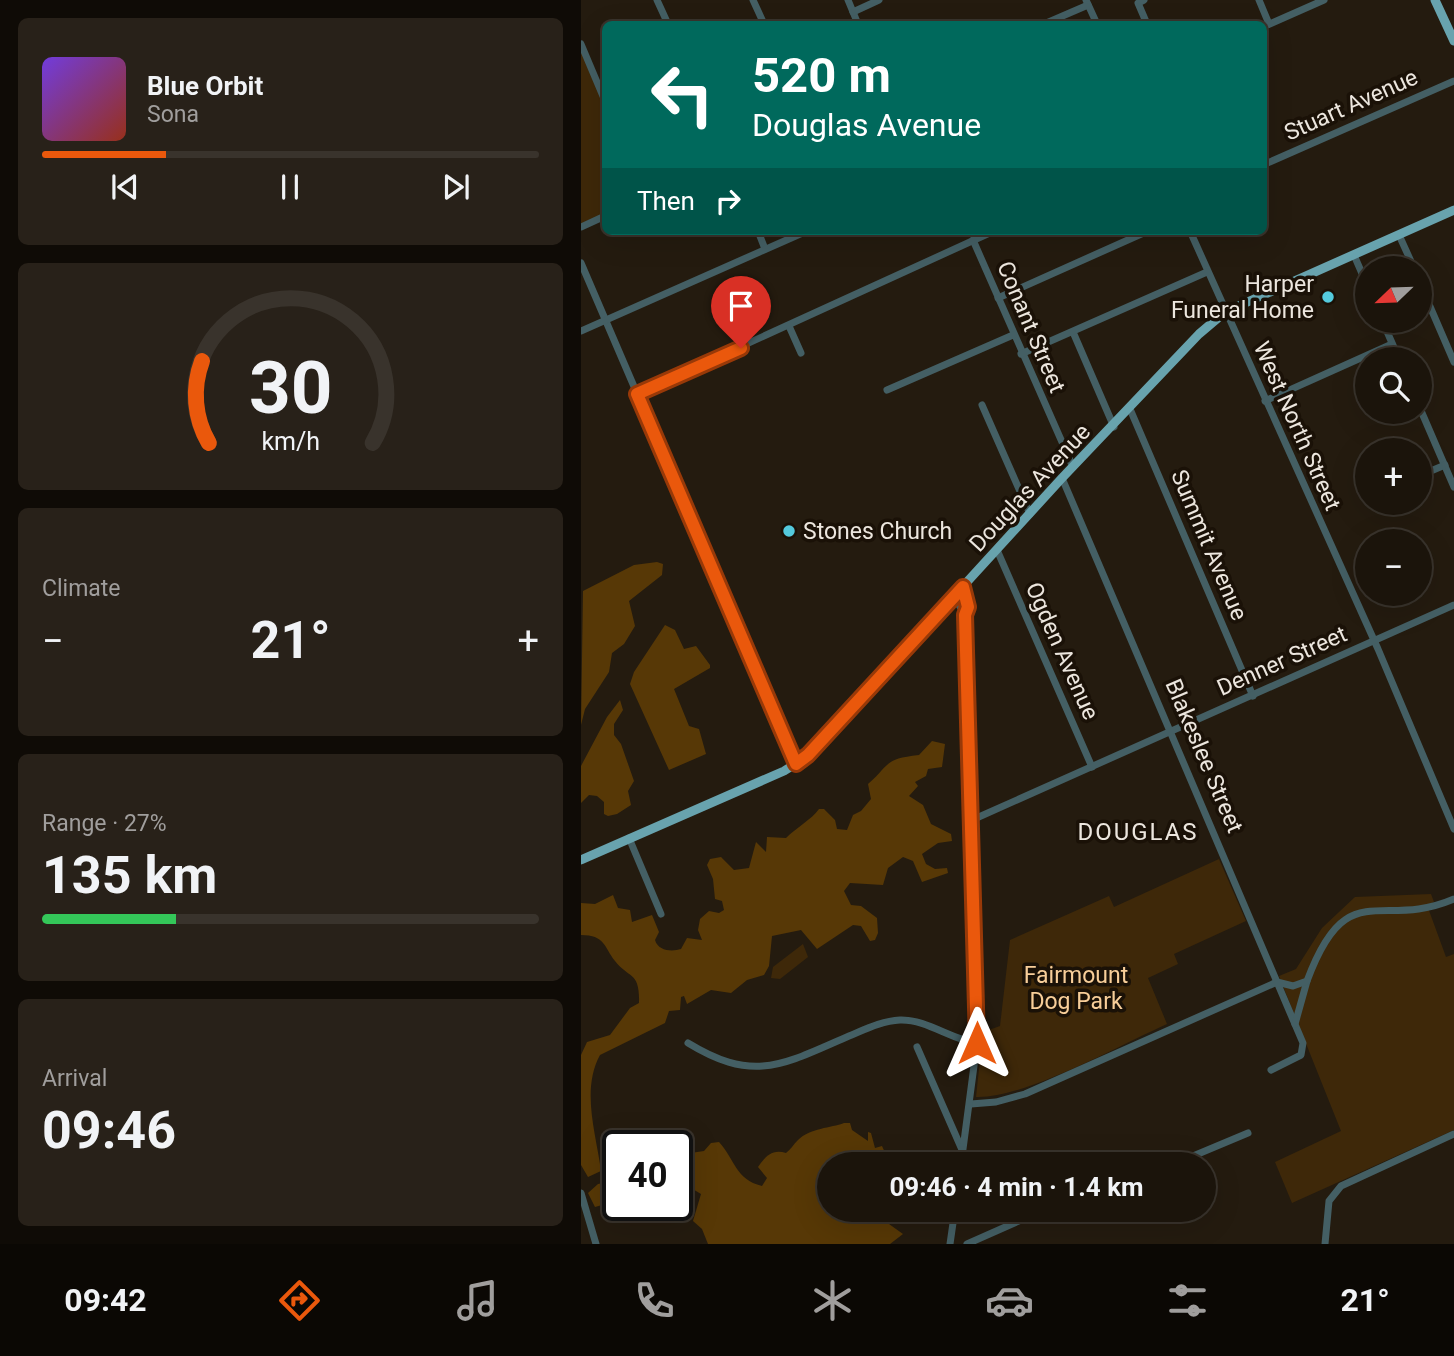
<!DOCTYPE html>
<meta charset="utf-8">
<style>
body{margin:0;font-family:Roboto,sans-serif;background:#282119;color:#f1f3f6;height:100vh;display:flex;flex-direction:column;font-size:26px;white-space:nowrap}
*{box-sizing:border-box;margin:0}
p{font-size:23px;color:#a09e9d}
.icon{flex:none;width:38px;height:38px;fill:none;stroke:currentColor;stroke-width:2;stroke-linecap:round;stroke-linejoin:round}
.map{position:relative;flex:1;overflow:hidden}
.panel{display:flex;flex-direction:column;gap:18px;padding:18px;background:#0f0b06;width:581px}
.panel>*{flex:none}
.guide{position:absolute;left:21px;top:21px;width:665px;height:214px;border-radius:10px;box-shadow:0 7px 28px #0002,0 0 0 2px #39332c;background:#00695c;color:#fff;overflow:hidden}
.needle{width:46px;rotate:247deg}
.controls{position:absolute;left:774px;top:256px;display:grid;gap:14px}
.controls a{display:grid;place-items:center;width:77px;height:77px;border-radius:50%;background:#1b140b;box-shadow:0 7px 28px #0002,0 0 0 2px #39332c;font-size:35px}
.speed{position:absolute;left:21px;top:1130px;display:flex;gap:14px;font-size:35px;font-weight:700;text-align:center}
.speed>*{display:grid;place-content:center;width:91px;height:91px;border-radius:50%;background:#1b140b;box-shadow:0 7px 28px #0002,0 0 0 2px #39332c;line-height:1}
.speed .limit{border:4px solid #111;border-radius:10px;background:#fff;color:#111}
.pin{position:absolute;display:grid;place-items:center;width:60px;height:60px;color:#fff;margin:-72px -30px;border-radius:50% 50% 50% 0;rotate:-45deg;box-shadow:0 0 7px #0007}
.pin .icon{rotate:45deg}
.me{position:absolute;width:77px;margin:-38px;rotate:0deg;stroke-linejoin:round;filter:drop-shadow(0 0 5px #0008)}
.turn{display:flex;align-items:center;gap:24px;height:147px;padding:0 35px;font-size:32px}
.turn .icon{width:91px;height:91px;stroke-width:2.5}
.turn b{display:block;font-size:49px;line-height:60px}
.then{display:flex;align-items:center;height:66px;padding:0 35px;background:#0003;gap:14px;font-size:26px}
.big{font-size:52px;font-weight:700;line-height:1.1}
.panel .card{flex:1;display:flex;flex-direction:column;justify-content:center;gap:10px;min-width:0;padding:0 24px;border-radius:10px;background:#282119}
.panel .dial{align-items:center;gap:0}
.dial svg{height:182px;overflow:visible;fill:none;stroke:#39332c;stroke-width:7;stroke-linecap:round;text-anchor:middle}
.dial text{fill:#f1f3f6;stroke:none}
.song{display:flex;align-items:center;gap:21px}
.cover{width:84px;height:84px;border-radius:10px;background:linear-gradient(135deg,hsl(260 70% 55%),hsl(10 70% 35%))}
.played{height:7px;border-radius:4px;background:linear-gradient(90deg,#ea580c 25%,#39332c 25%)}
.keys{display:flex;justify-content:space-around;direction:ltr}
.heat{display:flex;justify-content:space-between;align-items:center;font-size:38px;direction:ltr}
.charge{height:10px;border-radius:5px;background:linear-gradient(90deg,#34c759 27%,#39332c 0)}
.trip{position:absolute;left:236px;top:1152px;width:399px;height:70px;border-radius:35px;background:#1b140b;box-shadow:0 7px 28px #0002,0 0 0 2px #39332c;font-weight:700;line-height:70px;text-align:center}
.tab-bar{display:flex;height:112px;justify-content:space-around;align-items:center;background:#0b0804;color:#a09e9d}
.tab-bar .icon{width:49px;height:49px}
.tab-bar .on{color:#ea580c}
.tab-bar b{font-size:32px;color:#f1f3f6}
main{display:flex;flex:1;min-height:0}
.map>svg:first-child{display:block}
.green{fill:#3e2809}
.forest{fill:#573806}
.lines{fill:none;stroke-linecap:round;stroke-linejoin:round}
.minor{stroke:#445f64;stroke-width:7}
.major{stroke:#68a3ae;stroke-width:9}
.route-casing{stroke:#983908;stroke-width:18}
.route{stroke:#ea580c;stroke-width:12}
.poi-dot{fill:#54cadd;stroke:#1a1107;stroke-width:2.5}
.labels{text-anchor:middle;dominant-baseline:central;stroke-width:7;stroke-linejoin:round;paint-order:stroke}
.street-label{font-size:23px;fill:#ece6de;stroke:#1a1107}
.poi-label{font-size:23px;fill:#ece6de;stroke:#1a1107;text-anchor:end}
.park-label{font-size:23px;fill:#f8ce99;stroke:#1a1107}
.neighbourhood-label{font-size:24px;letter-spacing:2px;fill:#ece6de;stroke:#1a1107}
</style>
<main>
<section class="panel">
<div class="card">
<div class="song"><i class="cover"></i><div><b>Blue Orbit</b><p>Sona</p></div></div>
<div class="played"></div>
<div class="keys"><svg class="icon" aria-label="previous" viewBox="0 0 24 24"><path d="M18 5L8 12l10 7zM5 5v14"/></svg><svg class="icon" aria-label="pause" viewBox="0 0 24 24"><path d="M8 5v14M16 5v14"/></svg><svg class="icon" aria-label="next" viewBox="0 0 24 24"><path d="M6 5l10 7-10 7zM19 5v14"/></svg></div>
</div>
<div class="card dial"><svg viewBox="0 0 100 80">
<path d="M14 69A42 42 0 1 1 86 69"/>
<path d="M14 69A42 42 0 0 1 11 33" stroke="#ea580c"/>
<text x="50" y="56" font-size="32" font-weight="700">30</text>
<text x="50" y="72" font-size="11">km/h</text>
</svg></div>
<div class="card"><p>Climate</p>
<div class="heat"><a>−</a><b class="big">21°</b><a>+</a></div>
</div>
<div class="card"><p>Range · 27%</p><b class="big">135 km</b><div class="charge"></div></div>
<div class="card"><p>Arrival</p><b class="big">09:46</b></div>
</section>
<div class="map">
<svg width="873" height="1244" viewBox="0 0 873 1244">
<rect width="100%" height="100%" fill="#241b0f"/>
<g class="green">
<path d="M0 44 24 101V216L0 227Z"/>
<path d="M638 859 665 921 593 954 597 964 567 978 586 1024C539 1045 443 1099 395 1097L402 1032 419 1026 429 940 528 896 533 907Z"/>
<path d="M850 894 853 902 846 905 865 957 873 954V1130L711 1203 694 1162 760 1131 698 976 715 969 741 928 774 897Z"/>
<path d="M222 944 227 957 199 979 190 978 192 967Z"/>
</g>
<g class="forest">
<path d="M76 562 82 564 81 575 48 601 54 626 43 644 31 653 28 672 4 709 0 725 2 591 53 565Z"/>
<path d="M84 625 94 630 103 649 115 646 129 665V668L93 689 108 726 118 729 125 754 88 770 49 684 53 672Z"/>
<path d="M39 700 42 710 33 724V735L40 744 53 781 47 791 50 805 36 814 27 816 23 814V802L16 796 8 795 0 803V766L26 717Z"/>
<path d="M351 741 364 744 361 767 347 769 345 776 334 782 337 786 328 796 342 805 350 824 370 834 371 841 357 843 341 854 345 864 354 869 366 868 367 873 341 882 332 861 322 857 307 868 302 885 269 883 263 891 270 905 280 906 296 918 297 933 294 940 289 941 280 926 272 925 236 949 220 930 191 936 188 966 183 975 166 980 150 993 130 990 106 1004 103 996 100 997 99 1010 88 1011 84 1023 19 1055C0 1090 15 1133 20 1171L7 1177 0 1165V1055L6 1042 29 1035 49 1008 58 1003C59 971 48 979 34 961 23 947 24 935 0 935V903L14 904 32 895 37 908 49 910 51 922 71 915 78 932 74 940C77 951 91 952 100 949L106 938 121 940 117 930 119 919 128 911 138 913 143 910 141 901 134 899 132 879 126 865 129 859 140 857 153 870 168 868 175 842 185 852 186 837 205 838C216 827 230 820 238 809H243L254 820 256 829 266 830 272 815 280 811 290 799 287 784C310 764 302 759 338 755Z"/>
<path d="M263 1123H269L271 1130 287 1141V1132L290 1133 294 1148 301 1146 306 1157 312 1158 315 1164H248V1209H312L308 1224 322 1234 309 1244H127L121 1229 112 1221 120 1194 110 1188 96 1192V1155L123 1151 130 1143 138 1142C155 1161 154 1179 181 1186L186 1178 177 1167C185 1156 191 1149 205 1153 210 1149 212 1145 217 1140 229 1128 250 1128 263 1123Z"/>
<path d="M37 1180V1206H58L30 1213 21 1205 14 1207 7 1193 17 1184Z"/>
</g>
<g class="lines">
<g class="minor">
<path d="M76 0 87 24"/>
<path d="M172 0 183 24"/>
<path d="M267 0 277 24"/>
<path d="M505 0 516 24"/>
<path d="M563 0 557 3 566 24"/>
<path d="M678 0 688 24"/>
<path d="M272 12 298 0"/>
<path d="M463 24 507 5"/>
<path d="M682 27 743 0"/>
<path d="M0 44 24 101"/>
<path d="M682 165 873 81"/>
<path d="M0 227 24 216"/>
<path d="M177 231 184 249"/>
<path d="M609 231 797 649 873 829"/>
<path d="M818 235 833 268"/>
<path d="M392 240 492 467"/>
<path d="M773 255 786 285"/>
<path d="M0 263 215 764"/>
<path d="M838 281 873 362"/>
<path d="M417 298 567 231"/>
<path d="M801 320 818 359"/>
<path d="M208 326 220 353"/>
<path d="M0 331 226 231"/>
<path d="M492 332 533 427"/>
<path d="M440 354 626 272"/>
<path d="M306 390 432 335"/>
<path d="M56 394 413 231"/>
<path d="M684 401 811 344"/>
<path d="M401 405 449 514"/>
<path d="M838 406 873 487"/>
<path d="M549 409 672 696"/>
<path d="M838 476 864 465"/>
<path d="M481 478 722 1043 720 1055 690 1070"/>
<path d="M416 550 511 767"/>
<path d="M373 597 384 615"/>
<path d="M391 820 873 605"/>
<path d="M48 838 80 914"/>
<path d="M714 1024 726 981"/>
<path d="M107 1043C174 1084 203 1064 268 1036 285 1029 301 1021 319 1020 346 1019 370 1040 396 1043"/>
<path d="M336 1047 382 1152"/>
<path d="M390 1104 415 1102 444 1094 696 982 712 986 726 981C766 873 799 931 873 899"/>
<path d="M380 1164 396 1043 384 615 386 600 382 587"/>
<path d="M593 1164 667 1133"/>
<path d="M0 1193 15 1244"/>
<path d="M369 1244 374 1209"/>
<path d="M386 1244 465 1209"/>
<path d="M744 1244 748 1201 760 1186 873 1134"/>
</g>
<g class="major">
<path d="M854 0 873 41"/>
<path d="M0 860 203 771 227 756 481 478 618 334 644 312 873 210"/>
</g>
</g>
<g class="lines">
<defs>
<path id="route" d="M160 348 56 394 215 764 227 755 382 587 387 607 384 615 396 1043"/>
</defs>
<use href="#route" class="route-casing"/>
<use href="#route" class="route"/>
</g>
<g class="poi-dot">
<circle cx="747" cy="297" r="7"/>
<circle cx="208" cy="531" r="7"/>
</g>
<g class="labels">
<g class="street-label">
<text transform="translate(770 105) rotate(-24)">Stuart Avenue</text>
<text transform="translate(450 327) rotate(67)">Conant Street</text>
<text transform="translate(716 426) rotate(66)">West North Street</text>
<text transform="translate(449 488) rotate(-47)">Douglas Avenue</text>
<text transform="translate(628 545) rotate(67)">Summit Avenue</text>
<text transform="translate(481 651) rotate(66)">Ogden Avenue</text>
<text transform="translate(701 661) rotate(-24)">Denner Street</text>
<text transform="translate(623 756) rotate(67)">Blakeslee Street</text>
</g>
<g class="poi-label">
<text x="733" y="284">Harper<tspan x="733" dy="26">Funeral Home</tspan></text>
<text x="222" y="531" text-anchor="start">Stones Church</text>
</g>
<g class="park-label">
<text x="495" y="975">Fairmount<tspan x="495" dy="26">Dog Park</tspan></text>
</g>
<g class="neighbourhood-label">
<text x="557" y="832">DOUGLAS</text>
</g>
</g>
</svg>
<div class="controls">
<a><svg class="needle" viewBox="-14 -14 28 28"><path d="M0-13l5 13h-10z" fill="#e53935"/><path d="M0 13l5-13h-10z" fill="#a09e9d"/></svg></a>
<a><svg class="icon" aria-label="search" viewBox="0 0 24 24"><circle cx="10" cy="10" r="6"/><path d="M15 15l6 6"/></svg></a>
<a>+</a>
<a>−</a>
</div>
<div class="speed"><div class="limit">40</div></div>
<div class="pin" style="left:160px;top:348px;background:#d93025"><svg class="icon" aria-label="arrive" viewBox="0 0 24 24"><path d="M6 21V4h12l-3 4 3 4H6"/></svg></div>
<svg class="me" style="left:396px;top:1043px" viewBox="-20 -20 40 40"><path d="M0-17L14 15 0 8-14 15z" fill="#ea580c" stroke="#fff" stroke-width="4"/></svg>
<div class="trip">09:46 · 4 min · 1.4 km</div>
<div class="guide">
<div class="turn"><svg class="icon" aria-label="left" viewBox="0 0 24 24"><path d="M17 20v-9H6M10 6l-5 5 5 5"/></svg><div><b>520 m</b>Douglas Avenue</div></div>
<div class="then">Then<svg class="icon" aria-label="right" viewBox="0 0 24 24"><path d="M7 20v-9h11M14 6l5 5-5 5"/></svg></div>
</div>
</div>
</main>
<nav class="tab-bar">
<b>09:42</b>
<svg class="icon on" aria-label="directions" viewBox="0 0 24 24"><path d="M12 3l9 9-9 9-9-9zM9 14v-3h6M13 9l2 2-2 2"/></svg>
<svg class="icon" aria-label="music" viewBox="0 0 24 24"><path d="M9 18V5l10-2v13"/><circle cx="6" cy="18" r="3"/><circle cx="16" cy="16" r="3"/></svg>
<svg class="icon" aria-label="phone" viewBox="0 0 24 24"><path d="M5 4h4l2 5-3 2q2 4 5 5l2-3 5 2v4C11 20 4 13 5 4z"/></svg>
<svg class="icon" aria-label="climate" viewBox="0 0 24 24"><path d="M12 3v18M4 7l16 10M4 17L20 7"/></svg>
<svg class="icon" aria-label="car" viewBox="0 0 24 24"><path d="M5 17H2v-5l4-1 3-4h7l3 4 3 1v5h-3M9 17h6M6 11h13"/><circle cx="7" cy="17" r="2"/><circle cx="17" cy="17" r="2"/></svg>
<svg class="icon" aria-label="filters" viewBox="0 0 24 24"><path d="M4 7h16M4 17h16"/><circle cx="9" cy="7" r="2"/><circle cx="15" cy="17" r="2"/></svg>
<b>21°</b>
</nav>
